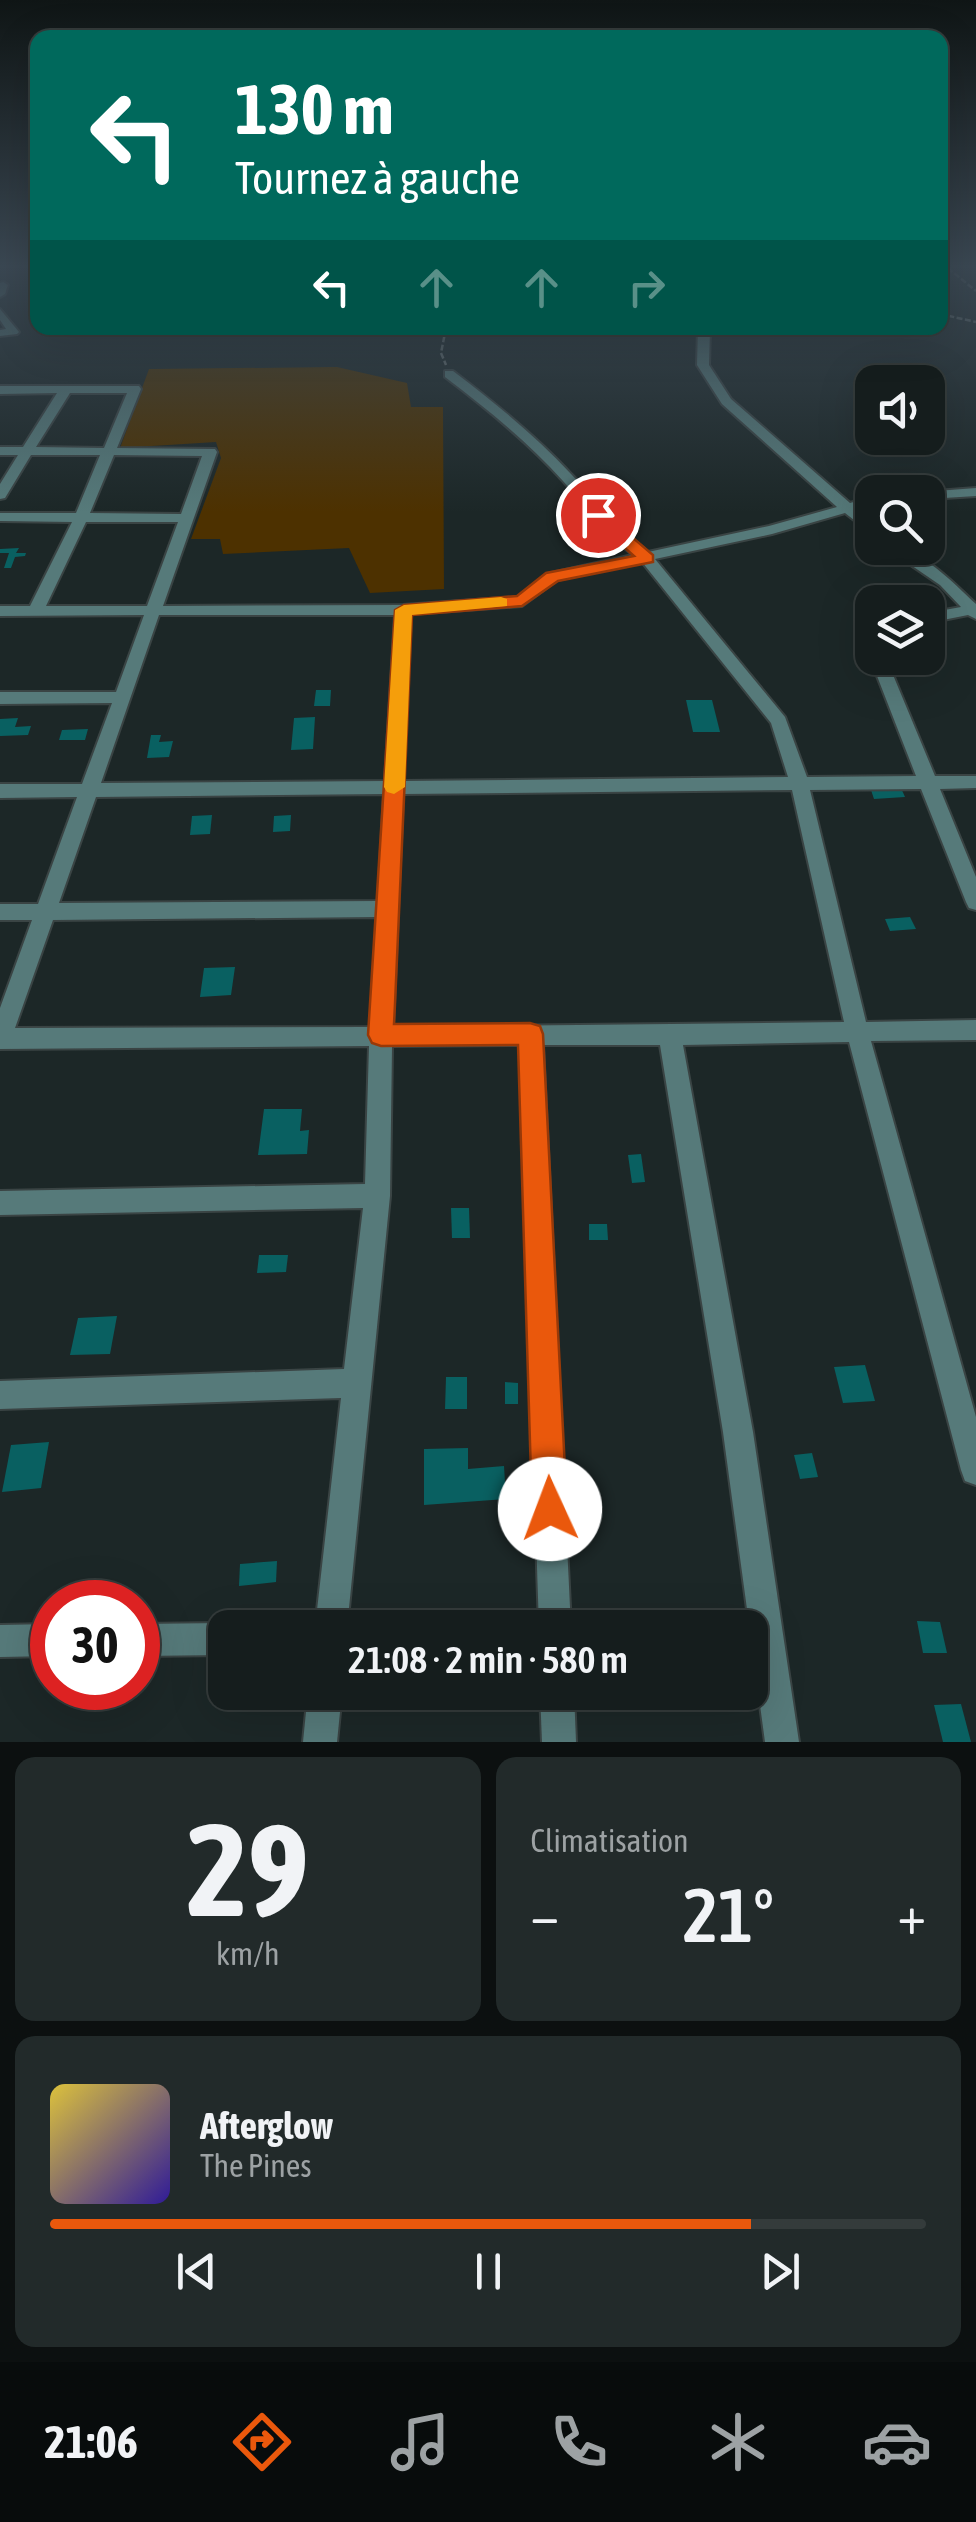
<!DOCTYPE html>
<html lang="fr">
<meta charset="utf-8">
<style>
body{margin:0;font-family:"Asap Condensed",sans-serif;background:#222a2a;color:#f1f3f6;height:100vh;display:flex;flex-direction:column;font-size:38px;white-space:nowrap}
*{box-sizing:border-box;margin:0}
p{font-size:32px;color:#9da2a4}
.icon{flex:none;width:55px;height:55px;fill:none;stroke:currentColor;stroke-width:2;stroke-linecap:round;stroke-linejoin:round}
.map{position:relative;height:1742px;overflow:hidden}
.sheet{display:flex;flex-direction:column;gap:15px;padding:15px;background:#0c1010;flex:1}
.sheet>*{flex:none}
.hud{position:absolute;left:30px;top:30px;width:918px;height:305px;border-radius:20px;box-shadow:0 10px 40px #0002,0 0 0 2px #343b3b;background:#00695c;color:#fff;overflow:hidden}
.controls{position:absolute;left:855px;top:365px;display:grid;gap:20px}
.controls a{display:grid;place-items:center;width:90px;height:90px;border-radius:20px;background:#151d1d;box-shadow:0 10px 40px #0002,0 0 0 2px #343b3b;font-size:50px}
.speed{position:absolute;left:30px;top:1580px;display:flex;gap:20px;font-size:50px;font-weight:700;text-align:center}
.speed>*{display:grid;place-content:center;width:130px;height:130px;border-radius:50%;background:#151d1d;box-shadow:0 10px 40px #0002,0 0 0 2px #343b3b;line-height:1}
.speed .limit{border:15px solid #d22;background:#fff;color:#111}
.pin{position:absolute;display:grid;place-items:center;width:85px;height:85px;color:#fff;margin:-42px;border:5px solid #fff;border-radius:50%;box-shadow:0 2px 10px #0007}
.me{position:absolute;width:110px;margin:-55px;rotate:358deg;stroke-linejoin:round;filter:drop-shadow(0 0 8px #0008)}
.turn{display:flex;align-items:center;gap:35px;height:210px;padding:0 40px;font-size:45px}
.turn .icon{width:130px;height:130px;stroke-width:2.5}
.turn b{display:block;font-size:70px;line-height:85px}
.lanes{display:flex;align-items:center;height:95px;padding:0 40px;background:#0003;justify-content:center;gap:50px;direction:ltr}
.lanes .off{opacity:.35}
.big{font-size:75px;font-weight:600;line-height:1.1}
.sheet .widget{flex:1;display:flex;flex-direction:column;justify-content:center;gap:15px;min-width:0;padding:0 35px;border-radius:20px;background:#222a2a}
.sheet .dial{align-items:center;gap:0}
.dial b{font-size:130px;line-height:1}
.song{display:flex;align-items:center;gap:30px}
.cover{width:120px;height:120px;border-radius:15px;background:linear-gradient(135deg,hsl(50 70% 55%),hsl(250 70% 35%))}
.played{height:10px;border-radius:5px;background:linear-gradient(90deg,#ea580c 80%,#343b3b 80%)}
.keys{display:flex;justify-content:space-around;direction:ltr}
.heat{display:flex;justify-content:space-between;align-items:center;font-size:55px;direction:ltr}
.sheet .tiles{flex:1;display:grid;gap:15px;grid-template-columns:1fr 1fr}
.widget:last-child{grid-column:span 2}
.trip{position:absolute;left:208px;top:1610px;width:560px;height:100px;border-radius:20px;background:#151d1d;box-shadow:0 10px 40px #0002,0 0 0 2px #343b3b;font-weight:600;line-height:100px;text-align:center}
.dock{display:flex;height:160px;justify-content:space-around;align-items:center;background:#080c0c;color:#9da2a4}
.dock .icon{width:70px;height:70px}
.dock .active{color:#ea580c}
.dock b{font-size:45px;color:#f1f3f6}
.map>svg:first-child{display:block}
.green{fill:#4d3100}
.building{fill:#096061}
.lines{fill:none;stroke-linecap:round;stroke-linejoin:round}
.street-casing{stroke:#3a4444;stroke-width:4}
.path{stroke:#6d7777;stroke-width:2.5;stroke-dasharray:6 2.5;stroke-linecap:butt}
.street{fill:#567a7a;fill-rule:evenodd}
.route{fill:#ea580c;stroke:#983908;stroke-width:2.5}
.slow{fill:#f59e0b}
</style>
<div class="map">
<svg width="976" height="1742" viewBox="0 0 976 1742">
<rect width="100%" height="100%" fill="#1c2727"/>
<path class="green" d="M337 367 407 383 411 407H443L444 589 370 593 349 548 223 554 220 539H191L221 458 216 442 120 448 149 369Z"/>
<g class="building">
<path d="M19 548 16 553H26L25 556 15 557 11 568H4L9 553H0V549Z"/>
<path d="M316 690H331L330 706H314Z"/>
<path d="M686 700H712L720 732H693Z"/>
<path d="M315 717 313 749 291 750 294 718Z"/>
<path d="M18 718 15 727 31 726 28 735 0 736V719Z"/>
<path d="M88 729 85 740H59L62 730Z"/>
<path d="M151 735H161L159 742 173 741 169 757 147 758Z"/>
<path d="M901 788 905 797 874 799 871 790Z"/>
<path d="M212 815 210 834 190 835 192 816Z"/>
<path d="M291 815 290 831 273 832 274 816Z"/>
<path d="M910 917 916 929 890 931 885 919Z"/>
<path d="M235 967 231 995 200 997 204 968Z"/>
<path d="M264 1109H302L300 1131 309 1130 307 1154 258 1155Z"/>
<path d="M641 1154 645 1182 632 1183 628 1155Z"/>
<path d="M451 1208H469L470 1238H452Z"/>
<path d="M589 1224H607L608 1240H589Z"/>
<path d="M259 1255H288L286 1272 257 1273Z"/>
<path d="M117 1316 110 1354 70 1355 78 1318Z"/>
<path d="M865 1365 875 1401 843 1403 834 1367Z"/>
<path d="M446 1377H467V1409H445Z"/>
<path d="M505 1382 518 1383V1404H505Z"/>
<path d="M49 1442 41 1488 2 1492 11 1445Z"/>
<path d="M468 1448V1469L504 1466 506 1499 424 1505V1449Z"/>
<path d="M812 1453 818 1477 800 1479 794 1455Z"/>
<path d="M277 1561 276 1582 239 1586 240 1564Z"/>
<path d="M917 1621 940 1622 947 1653H923Z"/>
<path d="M961 1704 971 1742H943L934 1705Z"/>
</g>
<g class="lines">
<defs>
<g id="street">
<path d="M3 282 8 285 5 294 0 297V283Z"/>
<path d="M0 309 19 332 17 334 0 336V330L6 329 0 320Z"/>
<path d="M698 328H710L709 365 731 399 850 503 872 497V505L857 510 872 523V534L845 513 772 534 655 559 785 717 807 777 916 776 870 658 872 654V658H886L935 776H976V788L940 789 976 877V910L969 908 966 902 921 789 810 790 866 1022 976 1020V1040L871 1041 976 1417V1485L965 1481 961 1470 849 1042 683 1045 753 1432 799 1742H765L723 1432 660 1045H543L571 1628H539L520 1045 392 1046 390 1196 347 1628H315L341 1398 0 1409V1381L344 1369 363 1208 0 1215V1191L365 1184 369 1046 0 1049V1008L32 920H0V904H38L77 797 0 798V784H82L112 703 0 704V692H116L144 615 0 616V606H30L72 522 0 521V513H76L100 455H31L5 498 0 499V484L18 455H0V447H23L57 393 0 394V386H139L141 389 117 448 215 449 217 452 163 606 403 605 518 597 547 574 633 555C606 533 586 507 563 481 528 442 486 408 445 377V371H453C495 403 536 436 571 474 597 501 618 529 648 552L769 526 837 507 722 404 697 365ZM70 393H127L104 448 36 447ZM114 455 202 456 181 514 90 513ZM86 522H178L147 606H46ZM642 562 771 723 788 777 403 781 411 614 522 606 557 580ZM159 615H395L385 781 101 783ZM792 790 844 1022 393 1027 403 794ZM384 794 378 901 59 903 96 797ZM377 917 370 1027 15 1028 53 920Z"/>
<path d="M976 488V496L928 499V492H923Z"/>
<path d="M886 548C920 546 952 582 976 604V619L968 615 928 623V613L961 607 940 585Z"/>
<path d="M872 615V648L864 643 855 620 857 617Z"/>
<path d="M225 1623 237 1628H225V1655L138 1656V1624Z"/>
<path d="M52 1624V1656L0 1657V1625Z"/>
<path d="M308 1692H342L337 1742H303Z"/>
<path d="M540 1692H574L576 1742H542Z"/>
</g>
</defs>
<use href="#street" class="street-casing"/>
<g class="path">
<path d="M948 268 976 291"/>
<path d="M940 314 976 322"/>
<path d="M446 328 441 353 446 365"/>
</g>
<use href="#street" class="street"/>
</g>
<linearGradient id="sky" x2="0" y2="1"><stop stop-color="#0f1515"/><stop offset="0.52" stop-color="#3a4752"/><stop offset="1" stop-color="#3a4752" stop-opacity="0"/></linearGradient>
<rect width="976" height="512" fill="url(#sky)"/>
<path class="route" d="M592 512H603L653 555V562L558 581 522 606 412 615 395 1004 394 1024 530 1023 540 1026 543 1034 567 1509 562 1521 550 1526 537 1521 532 1509 518 1045 381 1046 372 1043 368 1035 395 610 404 605 517 596 546 573 634 556 592 519Z"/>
<path class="slow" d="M501 597 507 599V606L412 615 405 787 394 794 387 792 384 787 395 610 404 605Z"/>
</svg>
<div class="controls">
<a><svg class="icon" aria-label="sound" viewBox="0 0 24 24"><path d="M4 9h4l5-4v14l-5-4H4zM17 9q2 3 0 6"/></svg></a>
<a><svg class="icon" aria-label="search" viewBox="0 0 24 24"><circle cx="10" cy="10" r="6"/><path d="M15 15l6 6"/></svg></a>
<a><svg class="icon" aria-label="layers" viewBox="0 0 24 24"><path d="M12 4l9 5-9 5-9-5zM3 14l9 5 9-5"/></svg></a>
</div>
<div class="speed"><div class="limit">30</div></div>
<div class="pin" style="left:598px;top:515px;background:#d93025"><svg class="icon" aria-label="arrive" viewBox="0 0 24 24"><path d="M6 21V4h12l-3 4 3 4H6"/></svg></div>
<svg class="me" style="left:550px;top:1509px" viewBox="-20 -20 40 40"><circle r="19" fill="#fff"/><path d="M0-13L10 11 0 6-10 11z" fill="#ea580c"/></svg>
<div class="trip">21:08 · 2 min · 580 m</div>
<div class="hud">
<div class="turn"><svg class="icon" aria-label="left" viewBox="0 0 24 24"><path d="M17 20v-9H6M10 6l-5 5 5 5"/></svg><div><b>130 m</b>Tournez à gauche</div></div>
<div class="lanes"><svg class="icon" aria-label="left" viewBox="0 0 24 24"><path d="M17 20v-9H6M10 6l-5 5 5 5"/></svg><svg class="icon off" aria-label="ahead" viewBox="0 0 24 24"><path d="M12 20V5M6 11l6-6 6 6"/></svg><svg class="icon off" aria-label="ahead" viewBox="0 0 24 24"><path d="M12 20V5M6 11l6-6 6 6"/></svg><svg class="icon off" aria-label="right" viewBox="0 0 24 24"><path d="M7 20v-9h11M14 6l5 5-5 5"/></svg></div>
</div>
</div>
<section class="sheet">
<div class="tiles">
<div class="widget dial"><b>29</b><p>km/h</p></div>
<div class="widget"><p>Climatisation</p>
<div class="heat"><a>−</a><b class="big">21°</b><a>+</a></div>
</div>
<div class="widget">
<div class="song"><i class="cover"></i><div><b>Afterglow</b><p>The Pines</p></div></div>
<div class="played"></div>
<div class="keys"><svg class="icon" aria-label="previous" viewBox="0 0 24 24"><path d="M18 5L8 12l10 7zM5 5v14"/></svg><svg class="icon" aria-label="pause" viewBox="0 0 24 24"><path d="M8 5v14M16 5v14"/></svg><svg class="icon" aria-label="next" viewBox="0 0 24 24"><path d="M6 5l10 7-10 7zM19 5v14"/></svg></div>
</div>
</div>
</section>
<nav class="dock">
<b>21:06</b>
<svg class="icon active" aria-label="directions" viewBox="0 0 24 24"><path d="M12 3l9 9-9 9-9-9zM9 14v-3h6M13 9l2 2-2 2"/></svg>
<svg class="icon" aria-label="music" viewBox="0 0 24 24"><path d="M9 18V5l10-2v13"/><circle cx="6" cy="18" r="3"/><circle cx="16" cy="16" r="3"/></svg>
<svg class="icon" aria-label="phone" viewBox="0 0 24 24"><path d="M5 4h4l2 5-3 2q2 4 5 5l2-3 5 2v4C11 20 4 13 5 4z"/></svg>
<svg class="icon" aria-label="climate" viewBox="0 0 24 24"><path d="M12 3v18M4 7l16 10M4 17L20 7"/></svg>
<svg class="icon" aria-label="car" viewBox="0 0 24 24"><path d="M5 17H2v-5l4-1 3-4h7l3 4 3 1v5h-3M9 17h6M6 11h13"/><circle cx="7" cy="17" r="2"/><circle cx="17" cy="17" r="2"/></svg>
</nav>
